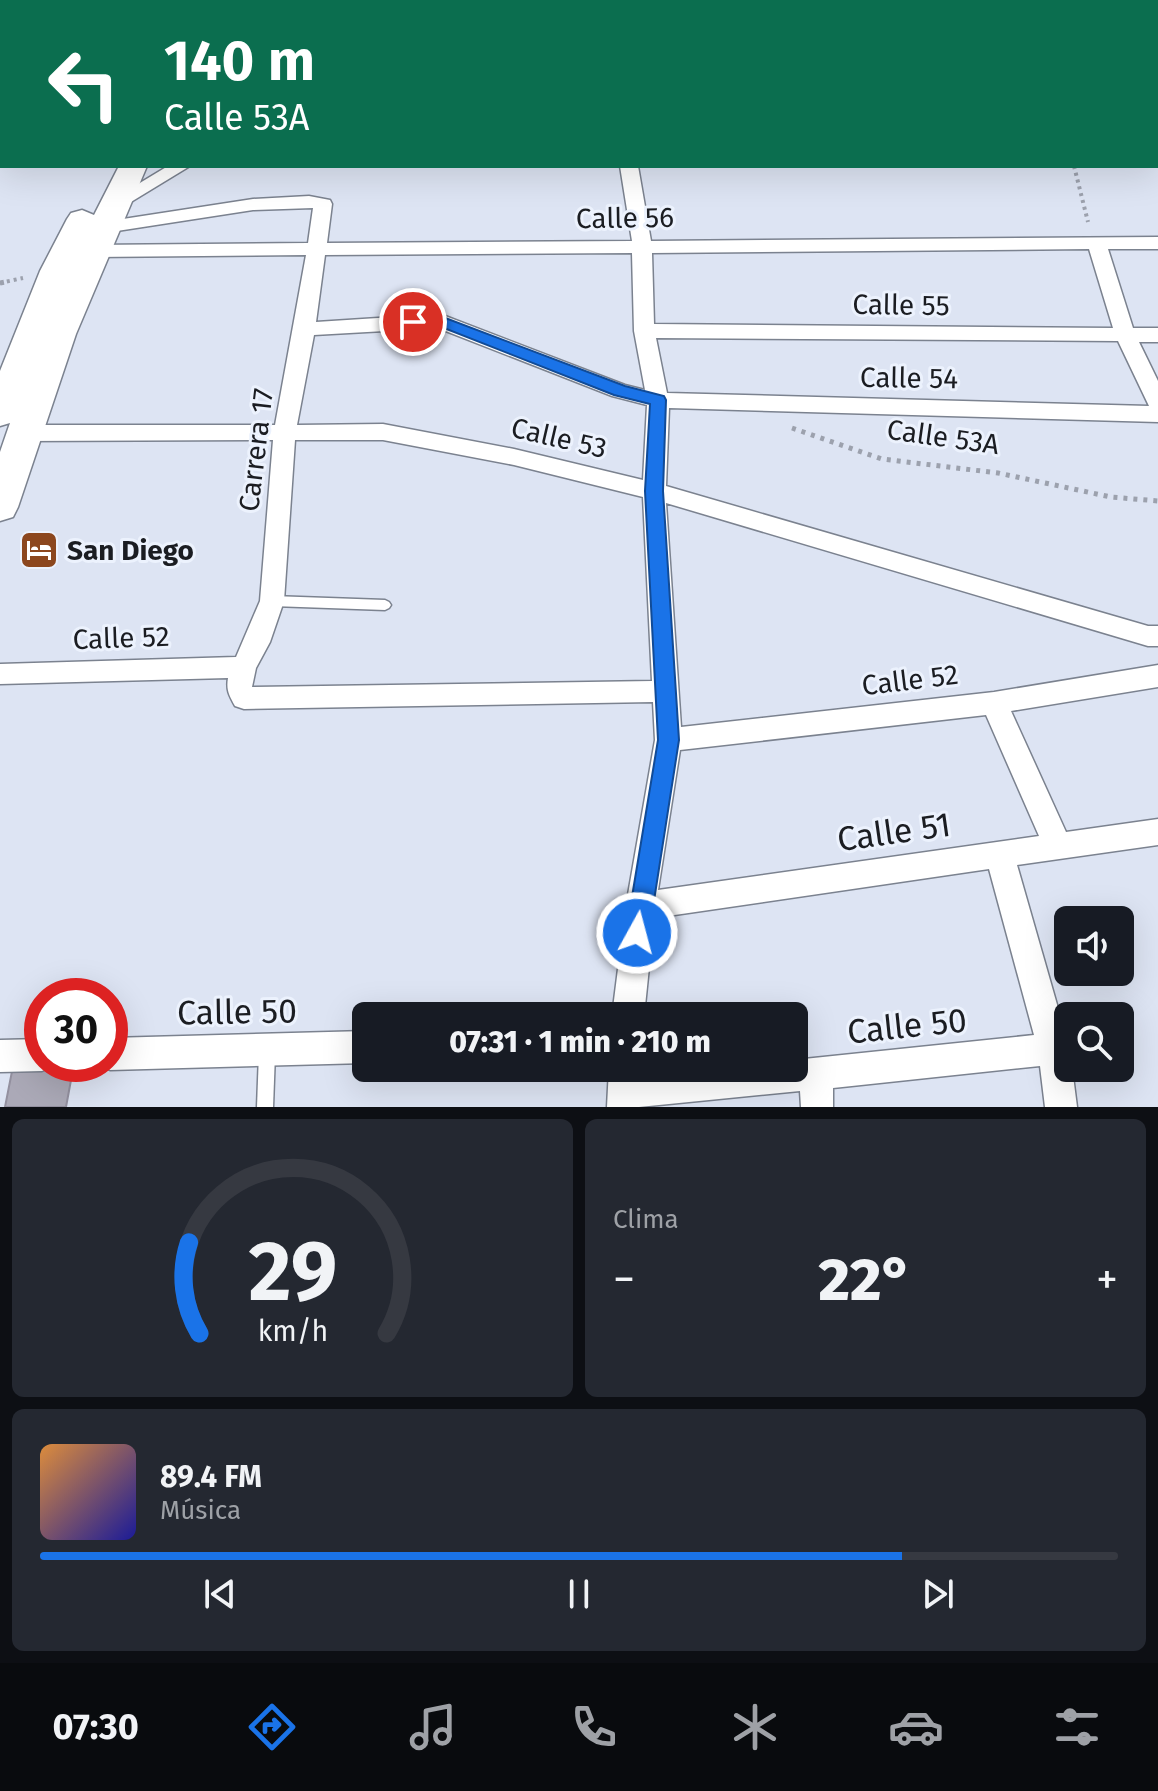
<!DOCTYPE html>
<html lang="es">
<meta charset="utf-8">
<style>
body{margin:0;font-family:"Fira Sans",sans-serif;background:#242831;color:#f1f3f6;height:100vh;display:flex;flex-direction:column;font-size:30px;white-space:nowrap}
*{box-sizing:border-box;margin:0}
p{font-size:26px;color:#9ea1a6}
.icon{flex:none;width:44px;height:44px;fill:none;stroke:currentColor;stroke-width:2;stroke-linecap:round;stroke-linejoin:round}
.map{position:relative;height:1107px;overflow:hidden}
.side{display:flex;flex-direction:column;gap:12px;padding:12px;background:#0d0f14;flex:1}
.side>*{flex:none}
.hud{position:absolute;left:0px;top:0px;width:1158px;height:168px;box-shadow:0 8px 32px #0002;background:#0b6e4f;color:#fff;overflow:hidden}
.fabs{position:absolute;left:1054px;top:906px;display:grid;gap:16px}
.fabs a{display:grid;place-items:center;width:80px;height:80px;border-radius:12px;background:#171b24;box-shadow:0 8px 32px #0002;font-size:40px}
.speed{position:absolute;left:24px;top:978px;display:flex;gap:16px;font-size:40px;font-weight:700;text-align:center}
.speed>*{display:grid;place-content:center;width:104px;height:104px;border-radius:50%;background:#171b24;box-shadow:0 8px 32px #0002;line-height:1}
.speed .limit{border:12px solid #d22;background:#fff;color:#111}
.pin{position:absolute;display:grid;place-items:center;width:68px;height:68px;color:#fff;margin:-34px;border:4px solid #fff;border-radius:50%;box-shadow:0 2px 8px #0007}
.me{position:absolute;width:88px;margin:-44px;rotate:7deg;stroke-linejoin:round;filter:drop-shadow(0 0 6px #0008)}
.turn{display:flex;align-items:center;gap:28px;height:168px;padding:0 32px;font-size:36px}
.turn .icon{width:104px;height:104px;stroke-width:2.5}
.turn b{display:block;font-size:56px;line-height:68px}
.big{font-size:60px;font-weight:800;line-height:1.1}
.side .card{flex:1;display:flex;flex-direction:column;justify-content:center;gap:12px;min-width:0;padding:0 28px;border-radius:12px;background:#242831}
.side .dial{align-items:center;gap:0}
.dial svg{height:208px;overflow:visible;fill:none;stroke:#363941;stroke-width:7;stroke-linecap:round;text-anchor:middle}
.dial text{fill:#f1f3f6;stroke:none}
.song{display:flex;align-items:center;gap:24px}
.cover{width:96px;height:96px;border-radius:12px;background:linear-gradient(135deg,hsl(30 70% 55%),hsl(240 70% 35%))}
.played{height:8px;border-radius:4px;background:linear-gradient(90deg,#1a73e8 80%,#363941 80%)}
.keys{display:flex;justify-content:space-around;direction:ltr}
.heat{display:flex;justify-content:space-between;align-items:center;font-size:44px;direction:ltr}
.side .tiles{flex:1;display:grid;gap:12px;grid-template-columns:1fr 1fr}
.card:last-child{grid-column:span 2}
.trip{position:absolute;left:352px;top:1002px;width:456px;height:80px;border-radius:12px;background:#171b24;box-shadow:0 8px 32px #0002;font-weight:800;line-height:80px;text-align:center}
.menu{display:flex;height:128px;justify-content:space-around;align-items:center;background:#090b0e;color:#9ea1a6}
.menu .icon{width:56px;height:56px}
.menu .selected{color:#1a73e8}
.menu b{font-size:36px;color:#f1f3f6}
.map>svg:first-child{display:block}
.building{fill:#aba9b7;stroke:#93909f;stroke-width:2}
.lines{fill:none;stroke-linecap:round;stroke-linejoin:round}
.service-casing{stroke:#7b828f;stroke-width:3}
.minor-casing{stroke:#7b828f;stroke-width:3}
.primary-casing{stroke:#7b828f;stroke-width:3}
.path-far1{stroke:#9ca1ad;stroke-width:4;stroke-dasharray:3 4;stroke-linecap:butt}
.path{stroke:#9ca1ad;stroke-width:5;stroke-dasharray:4 6;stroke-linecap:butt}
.service{fill:#fff;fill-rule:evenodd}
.minor{fill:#fff;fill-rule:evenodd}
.primary{fill:#fff;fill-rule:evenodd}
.route{fill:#1a73e8;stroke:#114b97;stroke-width:2}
.labels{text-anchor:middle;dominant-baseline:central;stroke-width:6;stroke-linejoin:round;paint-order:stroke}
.street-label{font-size:28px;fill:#1b1d22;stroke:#ecf2fd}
.poi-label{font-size:28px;font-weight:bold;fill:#1b1d22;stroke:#ecf2fd;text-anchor:start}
.near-street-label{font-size:34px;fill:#1b1d22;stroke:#ecf2fd}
</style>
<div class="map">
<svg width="1158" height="1107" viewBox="0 0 1158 1107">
<rect width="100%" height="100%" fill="#dde4f3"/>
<path class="building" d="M42 1055V1064H74L66 1107H5L15 1056Z"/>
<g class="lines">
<defs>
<g id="service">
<path d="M272 596 385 600 389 602 391 605 389 608 385 610 272 606 268 604 266 601 268 598Z"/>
<path d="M267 1045 273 1047 275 1053 273 1107H257L259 1053 261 1047Z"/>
</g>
<g id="minor">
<path d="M743 0H759L742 2Z"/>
<path d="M168 166H190L121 208H107L105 204Z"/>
<path d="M620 166H638L651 241 1158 237V249H1108L1133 328H1158V342H1139L1158 381V422L669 408 666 486 1148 626H1158V646H1148L666 503 681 727 994 692 1158 665V687L1011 711 1066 832 1158 819V845L1017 865 1068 1043V1068H1072L1077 1107H1045L1040 1066 833 1088V1107H801L800 1091 639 1107H607L609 1068H641V1073L696 1068H794V1060L1034 1035 989 869 654 918 644 1016H612L626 906 655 740 653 702 244 709 235 706C229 695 226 690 228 678L0 684V664L236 657 260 601 273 440 23 441 15 438 12 433 15 428 23 425H275L306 255 93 257 83 251 93 245 308 243 313 208 253 210 104 233 94 227 97 223 253 199 309 196 330 200 332 204 327 243 632 241ZM1089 249 1113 328 654 324 652 253ZM632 253 634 331 645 390 625 385 440 314 316 322 325 255ZM438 328 612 396 647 405 643 480 514 449 383 424 297 425 314 335ZM656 338 1118 341 1149 406 667 393ZM295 440H383L514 465 643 497 652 681 252 687 256 668 270 642 284 601ZM986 715 1039 836 658 890 680 750Z"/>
<path d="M366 1031V1063L110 1070 98 1064H110V1038Z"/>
<path d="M42 1039V1064L53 1066 42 1071 0 1072V1040Z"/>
</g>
<g id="primary">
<path d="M156 0H180L181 2H157Z"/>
<path d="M119 166H147L76 334 18 507 13 517 0 521V452L10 423 0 426V371L40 271 67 219 71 213 82 210 94 215Z"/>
</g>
</defs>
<use href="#service" class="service-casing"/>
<use href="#minor" class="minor-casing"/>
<use href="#primary" class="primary-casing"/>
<g class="path-far1">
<path d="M806 0 809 2"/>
<path d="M940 0 943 2"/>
<path d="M954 0 957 2"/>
<path d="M992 2 1001 0"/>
<path d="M1074 166 1088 222"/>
<path d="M0 283 23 278"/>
</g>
<g class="path">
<path d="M0 283 5 282"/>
<path d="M792 428 882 459 998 473 1111 497 1158 501"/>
</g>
<use href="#service" class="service"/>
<use href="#minor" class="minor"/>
<use href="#primary" class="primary"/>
</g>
<path class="route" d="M440 316 625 386 664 396 666 400 663 491 679 740 649 933 645 941 637 944 629 941 626 933 658 740 645 491 650 404 614 395 439 326 413 327 405 322 413 317Z"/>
<defs>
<symbol id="hotel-square" viewBox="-11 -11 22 22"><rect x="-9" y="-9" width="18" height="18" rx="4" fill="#8c471e" stroke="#ecf2fd"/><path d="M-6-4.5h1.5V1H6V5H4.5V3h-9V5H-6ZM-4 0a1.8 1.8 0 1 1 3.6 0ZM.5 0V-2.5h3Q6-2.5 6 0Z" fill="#fff"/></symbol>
</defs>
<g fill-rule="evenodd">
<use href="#hotel-square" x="17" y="528" width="44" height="44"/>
</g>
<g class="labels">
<g class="street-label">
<text transform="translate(625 218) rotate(-1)">Calle 56</text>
<text transform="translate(901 305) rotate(1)">Calle 55</text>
<text transform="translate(909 378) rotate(1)">Calle 54</text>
<text transform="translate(943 437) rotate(8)">Calle 53A</text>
<text transform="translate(559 438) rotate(13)">Calle 53</text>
<text transform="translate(256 450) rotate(-83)">Carrera 17</text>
<text transform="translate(121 638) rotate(-2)">Calle 52</text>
<text transform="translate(910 680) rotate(-7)">Calle 52</text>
</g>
<g class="poi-label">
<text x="67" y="550">San Diego</text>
</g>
<g class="near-street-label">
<text transform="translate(894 832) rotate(-8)">Calle 51</text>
<text transform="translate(237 1012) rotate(-1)">Calle 50</text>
<text transform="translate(907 1026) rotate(-6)">Calle 50</text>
</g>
</g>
</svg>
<div class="fabs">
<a><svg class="icon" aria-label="sound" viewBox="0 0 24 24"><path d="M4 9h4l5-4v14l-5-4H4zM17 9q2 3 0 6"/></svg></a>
<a><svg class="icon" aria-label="search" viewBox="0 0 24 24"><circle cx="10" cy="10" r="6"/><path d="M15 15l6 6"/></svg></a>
</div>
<div class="speed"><div class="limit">30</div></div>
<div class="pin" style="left:413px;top:322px;background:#d93025"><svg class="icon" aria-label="arrive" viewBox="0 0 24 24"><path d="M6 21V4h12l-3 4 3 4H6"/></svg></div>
<svg class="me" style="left:637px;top:933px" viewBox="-20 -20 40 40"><circle r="17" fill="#1a73e8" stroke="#fff" stroke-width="3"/><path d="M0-11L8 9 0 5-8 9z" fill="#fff"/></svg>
<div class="trip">07:31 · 1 min · 210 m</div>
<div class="hud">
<div class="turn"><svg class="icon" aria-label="left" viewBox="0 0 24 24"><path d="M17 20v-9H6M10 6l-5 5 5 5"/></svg><div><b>140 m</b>Calle 53A</div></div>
</div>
</div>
<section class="side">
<div class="tiles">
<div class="card dial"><svg viewBox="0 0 100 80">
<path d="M14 69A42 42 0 1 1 86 69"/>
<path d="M14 69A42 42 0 0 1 10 34" stroke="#1a73e8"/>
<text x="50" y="56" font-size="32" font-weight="700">29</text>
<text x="50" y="72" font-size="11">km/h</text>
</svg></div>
<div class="card"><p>Clima</p>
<div class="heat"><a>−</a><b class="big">22°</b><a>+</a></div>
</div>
<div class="card">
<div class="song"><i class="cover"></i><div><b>89.4 FM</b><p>Música</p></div></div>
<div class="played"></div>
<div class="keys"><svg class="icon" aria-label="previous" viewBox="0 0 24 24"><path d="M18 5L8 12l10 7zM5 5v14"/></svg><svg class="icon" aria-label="pause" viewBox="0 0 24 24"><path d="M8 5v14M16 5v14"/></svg><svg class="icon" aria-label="next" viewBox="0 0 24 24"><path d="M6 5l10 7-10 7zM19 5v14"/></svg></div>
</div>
</div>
</section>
<nav class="menu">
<b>07:30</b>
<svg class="icon selected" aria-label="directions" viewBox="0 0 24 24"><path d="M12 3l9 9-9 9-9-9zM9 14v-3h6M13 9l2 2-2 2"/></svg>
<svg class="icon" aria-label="music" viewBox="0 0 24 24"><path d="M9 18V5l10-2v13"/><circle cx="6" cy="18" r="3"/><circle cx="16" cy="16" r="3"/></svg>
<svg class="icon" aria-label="phone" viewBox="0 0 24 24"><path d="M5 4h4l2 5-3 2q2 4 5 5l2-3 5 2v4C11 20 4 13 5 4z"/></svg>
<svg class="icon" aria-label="climate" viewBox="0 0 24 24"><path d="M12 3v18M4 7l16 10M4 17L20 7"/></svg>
<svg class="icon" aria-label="car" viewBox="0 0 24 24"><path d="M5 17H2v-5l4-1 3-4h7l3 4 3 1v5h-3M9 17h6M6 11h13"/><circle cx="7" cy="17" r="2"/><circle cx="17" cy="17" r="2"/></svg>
<svg class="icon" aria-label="filters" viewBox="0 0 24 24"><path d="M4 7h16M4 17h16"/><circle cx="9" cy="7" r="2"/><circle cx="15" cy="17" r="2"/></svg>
</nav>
